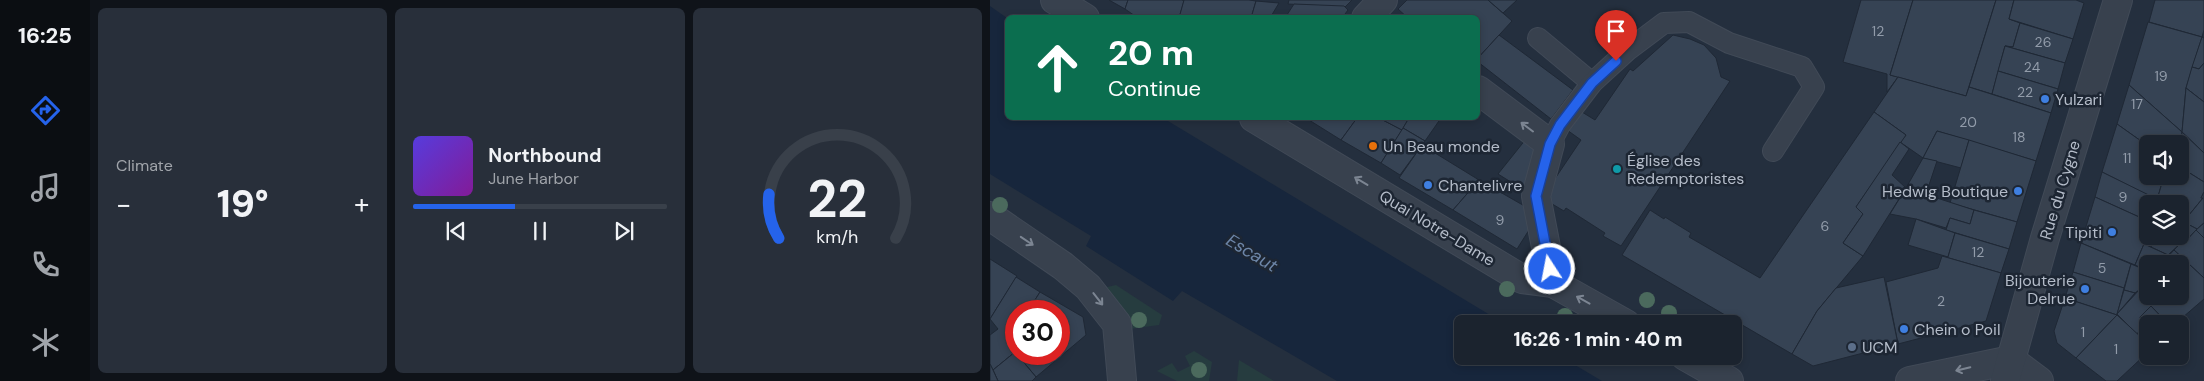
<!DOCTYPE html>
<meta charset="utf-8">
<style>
body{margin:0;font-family:"DM Sans",sans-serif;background:#282f3a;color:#f1f3f6;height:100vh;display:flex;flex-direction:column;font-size:19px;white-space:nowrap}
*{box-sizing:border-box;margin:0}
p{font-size:16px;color:#a0a4aa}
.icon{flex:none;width:28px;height:28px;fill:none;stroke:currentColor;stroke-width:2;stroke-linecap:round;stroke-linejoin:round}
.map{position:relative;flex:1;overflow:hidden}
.side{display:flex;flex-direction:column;gap:8px;padding:8px;background:#0f1319;width:900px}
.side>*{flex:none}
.top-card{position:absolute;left:15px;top:15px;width:475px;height:105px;border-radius:8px;box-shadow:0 2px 8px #0003,0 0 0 1px #39404a;background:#0b6e4f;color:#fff;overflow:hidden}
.fabs{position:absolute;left:1149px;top:135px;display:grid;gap:10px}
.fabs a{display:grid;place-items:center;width:50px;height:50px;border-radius:8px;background:#1b232e;box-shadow:0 2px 8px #0003,0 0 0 1px #39404a;font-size:25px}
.speed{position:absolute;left:15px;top:300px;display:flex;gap:10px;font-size:25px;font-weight:700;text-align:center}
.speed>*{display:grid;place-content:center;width:65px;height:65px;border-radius:50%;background:#1b232e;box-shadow:0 2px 8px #0003,0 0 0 1px #39404a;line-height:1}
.speed .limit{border:8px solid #d22;background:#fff;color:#111}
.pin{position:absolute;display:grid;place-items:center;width:42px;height:42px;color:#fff;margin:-51px -21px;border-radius:50% 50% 50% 0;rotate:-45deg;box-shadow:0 0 5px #0007}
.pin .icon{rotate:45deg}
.me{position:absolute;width:55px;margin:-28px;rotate:349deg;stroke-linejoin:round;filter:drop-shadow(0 0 4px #0008)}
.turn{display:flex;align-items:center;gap:18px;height:105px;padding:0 20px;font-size:22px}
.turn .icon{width:65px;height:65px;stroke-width:2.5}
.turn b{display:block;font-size:35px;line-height:42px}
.big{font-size:38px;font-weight:800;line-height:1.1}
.side .tile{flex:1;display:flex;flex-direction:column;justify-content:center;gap:8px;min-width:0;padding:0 18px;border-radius:8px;background:#282f3a}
.side .dial{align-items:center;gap:0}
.dial svg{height:130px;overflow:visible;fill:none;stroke:#39404a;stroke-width:7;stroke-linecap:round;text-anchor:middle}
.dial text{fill:#f1f3f6;stroke:none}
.song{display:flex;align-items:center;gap:15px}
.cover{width:60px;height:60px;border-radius:8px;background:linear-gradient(135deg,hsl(250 70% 55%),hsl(290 70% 35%))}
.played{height:5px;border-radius:2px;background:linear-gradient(90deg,#2563eb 40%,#39404a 40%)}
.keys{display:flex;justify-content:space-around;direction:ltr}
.heat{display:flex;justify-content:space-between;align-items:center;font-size:28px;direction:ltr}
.side .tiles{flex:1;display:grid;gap:8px;grid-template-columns:repeat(3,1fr)}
.trip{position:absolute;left:464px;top:315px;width:288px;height:50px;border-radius:8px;background:#1b232e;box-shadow:0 2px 8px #0003,0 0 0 1px #39404a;font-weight:800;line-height:50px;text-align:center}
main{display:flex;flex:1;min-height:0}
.menu{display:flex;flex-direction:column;width:90px;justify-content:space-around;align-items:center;background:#0b0e12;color:#a0a4aa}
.menu .icon{width:35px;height:35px}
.menu .on{color:#2563eb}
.menu b{font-size:22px;color:#f1f3f6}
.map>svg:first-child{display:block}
.green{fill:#263c3f}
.water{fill:#17263c}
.building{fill:#364354;stroke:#1f2835}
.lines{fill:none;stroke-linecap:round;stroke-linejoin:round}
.service-casing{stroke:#414a57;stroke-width:22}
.minor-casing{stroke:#414a57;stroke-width:30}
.service{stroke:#38414e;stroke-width:20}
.minor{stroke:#38414e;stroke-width:28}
.tree{fill:#4b6a5d}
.oneway{stroke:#7c8592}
.route-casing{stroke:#184099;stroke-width:12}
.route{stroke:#2563eb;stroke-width:9}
.shop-dot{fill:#3f7fe0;stroke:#1d2633;stroke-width:2}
.food-dot{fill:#e8710a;stroke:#1d2633;stroke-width:2}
.culture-dot{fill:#0f9aa8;stroke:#1d2633;stroke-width:2}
.service-dot{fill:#5c6f8a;stroke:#1d2633;stroke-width:2}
.labels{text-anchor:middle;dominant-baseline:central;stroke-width:5;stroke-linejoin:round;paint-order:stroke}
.number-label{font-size:14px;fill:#929caa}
.poi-label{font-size:16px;fill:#b4bcc9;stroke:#1d2633;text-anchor:start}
.street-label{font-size:16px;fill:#b4bcc9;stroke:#1d2633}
.water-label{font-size:18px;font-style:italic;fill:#6d86a8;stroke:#1d2633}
</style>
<main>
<nav class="menu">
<b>16:25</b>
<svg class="icon on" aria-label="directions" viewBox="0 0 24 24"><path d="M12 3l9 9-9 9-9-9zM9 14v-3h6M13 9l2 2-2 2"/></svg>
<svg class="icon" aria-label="music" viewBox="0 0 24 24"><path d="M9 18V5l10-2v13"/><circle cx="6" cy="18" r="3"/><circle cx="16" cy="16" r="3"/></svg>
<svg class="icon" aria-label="phone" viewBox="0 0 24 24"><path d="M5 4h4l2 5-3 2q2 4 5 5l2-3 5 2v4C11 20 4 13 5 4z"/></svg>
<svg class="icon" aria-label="climate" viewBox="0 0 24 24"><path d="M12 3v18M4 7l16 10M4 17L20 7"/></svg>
</nav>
<section class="side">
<div class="tiles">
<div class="tile"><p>Climate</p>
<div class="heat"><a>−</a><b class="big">19°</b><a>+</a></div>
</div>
<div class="tile">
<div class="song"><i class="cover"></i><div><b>Northbound</b><p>June Harbor</p></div></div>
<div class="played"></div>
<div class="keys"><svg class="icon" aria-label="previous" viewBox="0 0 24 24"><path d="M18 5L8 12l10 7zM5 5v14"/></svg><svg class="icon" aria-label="pause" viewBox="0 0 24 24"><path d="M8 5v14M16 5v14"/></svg><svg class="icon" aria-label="next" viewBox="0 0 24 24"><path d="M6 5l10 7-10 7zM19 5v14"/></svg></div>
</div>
<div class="tile dial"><svg viewBox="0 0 100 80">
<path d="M14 69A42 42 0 1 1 86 69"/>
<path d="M14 69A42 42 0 0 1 8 42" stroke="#2563eb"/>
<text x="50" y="56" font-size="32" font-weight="700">22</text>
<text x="50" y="72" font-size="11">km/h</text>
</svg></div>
</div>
</section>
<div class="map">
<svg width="1214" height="381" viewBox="0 0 1214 381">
<rect width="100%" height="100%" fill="#242f3e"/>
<g class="green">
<path d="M126 285 172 315 169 325 140 329 133 309 113 288Z"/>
<path d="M204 351 222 362 219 381H187L167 371 182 363 188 372 200 366 195 356Z"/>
<path d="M249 360 284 381H247Z"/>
</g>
<path class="water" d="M0 6 17 18 18 118H173L515 324H472V356H570L612 381H347L192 291 183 301 96 246 101 236 0 174Z"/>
<g class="building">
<path d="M119 0H138L135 9Z"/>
<path d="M138 0H192L194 1 189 18H148L135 9Z"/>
<path d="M259 0 266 1 261 18H189L194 0Z"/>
<path d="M299 0H362L355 7 298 4Z"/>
<path d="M417 0H498L522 21 488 58V18H418L408 9Z"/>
<path d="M498 0H527L513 13Z"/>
<path d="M871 0H923L900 75 908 77 897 92V74L853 62Z"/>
<path d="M923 0H1006L976 96 900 75Z"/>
<path d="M1006 0H1024L1019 19 1030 23 1023 47 1015 46 1002 94 979 87Z"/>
<path d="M1024 0H1086L1094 3 1083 39 1019 19Z"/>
<path d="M1165 0H1214V30L1212 37 1159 22Z"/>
<path d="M266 1 289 3 280 18H261Z"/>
<path d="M304 4 354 6 358 10 352 18H295Z"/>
<path d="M1158 22 1212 37 1196 88 1192 132 1139 85Z"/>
<path d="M1030 23 1083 39 1075 63 1015 46 1023 47Z"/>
<path d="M509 35 583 90 561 119 488 62V58Z"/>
<path d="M683 35 700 39 714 45 726 58 731 77 740 81 631 246 613 236 615 233 576 208 574 211 552 198 591 140 577 130 592 112 605 120 640 69 643 71Z"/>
<path d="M1212 37 1214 38V63L1209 69 1202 67Z"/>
<path d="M1015 46 1075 63 1068 89 1008 71Z"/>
<path d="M1214 63V102L1196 88 1202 67 1209 69Z"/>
<path d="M1008 71 1068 89 1061 113 1002 94Z"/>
<path d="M908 77 976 96 979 87 1061 113 1046 161 947 131 933 158 910 142 916 135 884 112Z"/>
<path d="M1139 85 1192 132 1190 149V144H1158V146L1127 124Z"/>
<path d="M1196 88 1214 102V153L1192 132Z"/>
<path d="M884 112 916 135 866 207 873 214 853 243 873 256 827 311 802 354 632 255 660 210 674 219 675 217 701 233 699 237 770 278Z"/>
<path d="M321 118H367L351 140 319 120Z"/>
<path d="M367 118H389L412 130 391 163 351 140Z"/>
<path d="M389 118H419L412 130Z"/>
<path d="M419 118H451L435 141 413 128Z"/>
<path d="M1127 124 1158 146V176H1174L1167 200 1112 172Z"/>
<path d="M413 128 435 141 410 175 391 163Z"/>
<path d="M947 131 979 140 971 168 933 158Z"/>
<path d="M1192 132 1214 153V182L1190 167Z"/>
<path d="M536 139 550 149 540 194 508 174Z"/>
<path d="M979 140 1046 161 1027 222 960 203Z"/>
<path d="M910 142 919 149 902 175 916 188 873 256 853 243 873 214 866 207Z"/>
<path d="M432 145 489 180 463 210 409 178Z"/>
<path d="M933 158 947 161 936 194 916 188Z"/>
<path d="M1190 167 1214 182V192L1211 198H1213L1199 215 1190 211V204H1177L1167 200 1174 176H1190Z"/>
<path d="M1112 172 1173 202 1172 204H1158V221L1105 197Z"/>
<path d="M489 180 538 208 539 230 527 249 463 210Z"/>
<path d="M916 188 984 210 980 224 960 218 956 228 926 219 900 214Z"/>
<path d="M1214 192V223L1207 229 1190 220V211L1199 215 1213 198H1211Z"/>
<path d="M1105 197 1158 221V236H1166L1161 247 1154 244 1145 265 1091 243Z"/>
<path d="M984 210 1027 222 1019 249 956 230 960 218 980 224Z"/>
<path d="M926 219 965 233 958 257 918 245Z"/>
<path d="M1190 220 1207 229 1195 242 1183 236H1190Z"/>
<path d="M1214 223V238L1206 230Z"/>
<path d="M1206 230 1214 238V278L1184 250 1193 241 1195 242Z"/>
<path d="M965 233 1019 249 1011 273 952 256 958 257Z"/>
<path d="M1166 236H1183L1193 241 1178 255 1161 247Z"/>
<path d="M1091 243 1141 264 1134 288 1083 272Z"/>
<path d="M1154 244 1178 255 1171 264H1158V271L1145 265Z"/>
<path d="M1184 250 1200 265 1190 276V264H1171Z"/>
<path d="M952 256 1011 273 996 321 908 344 896 282 948 268Z"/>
<path d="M0 259 27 276 0 319Z"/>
<path d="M1141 264 1158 271V296H1170L1164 303 1149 290 1145 293 1134 290Z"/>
<path d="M1200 265 1214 278V299L1185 324H1178L1161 306 1170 296H1190V276Z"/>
<path d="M1083 272 1134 288 1127 315 1075 298Z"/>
<path d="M26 277 50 292 38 311H26V332L16 342 25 352 3 370 0 364V335L8 329 0 319Z"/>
<path d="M894 277 908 344 823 366 802 354 827 311 846 288Z"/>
<path d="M1134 290 1145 293 1127 314Z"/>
<path d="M1149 290 1164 303 1150 317 1154 326 1147 334 1127 314Z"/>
<path d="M50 292 93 317 96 335 46 377 27 354H69V311H38Z"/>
<path d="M1075 298 1127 315 1086 358 1067 343 1064 331Z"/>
<path d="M1161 306 1178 324H1158V346L1147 334 1154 326 1150 317Z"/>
<path d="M1127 315 1153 339 1158 346V352L1127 381H1116L1086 358Z"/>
<path d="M26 332V353L16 342Z"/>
<path d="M25 352 46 377 42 381H8L3 370Z"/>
<path d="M0 364 3 370 8 381H0Z"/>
</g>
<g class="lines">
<defs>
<g id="service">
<path d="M548 38 602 83"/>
<path d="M560 144 570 125 602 83 638 50 674 23 699 22 739 43 812 67 824 87 783 151"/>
</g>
<g id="minor">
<path d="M65 0 95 18"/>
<path d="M376 18 393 0"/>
<path d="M488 90 560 144 546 196 563 283"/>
<path d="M264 118 532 279 563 283 636 324"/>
<path d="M0 216 73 266 98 287 127 324 132 380"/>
<path d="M695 356 739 381"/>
<path d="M1021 360 1049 381"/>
<path d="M920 381 1021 360"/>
<path d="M1015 381 1055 238 1128 0"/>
</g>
</defs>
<use href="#service" class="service-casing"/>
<use href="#minor" class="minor-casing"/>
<use href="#service" class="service"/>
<use href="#minor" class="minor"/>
</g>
<g class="tree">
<circle cx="10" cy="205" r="8"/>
<circle cx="517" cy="289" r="8"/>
<circle cx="657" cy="300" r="8"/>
<circle cx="679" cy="313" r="8"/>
<circle cx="575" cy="316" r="8"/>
<circle cx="149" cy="320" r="8"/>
<circle cx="209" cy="370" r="8"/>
</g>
<defs><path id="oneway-shaft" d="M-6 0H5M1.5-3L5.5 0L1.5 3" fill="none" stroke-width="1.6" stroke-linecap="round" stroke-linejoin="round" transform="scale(1.25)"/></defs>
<g class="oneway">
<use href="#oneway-shaft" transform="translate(537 127) rotate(-143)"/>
<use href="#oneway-shaft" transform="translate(371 181) rotate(-149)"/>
<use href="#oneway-shaft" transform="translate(37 241) rotate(34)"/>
<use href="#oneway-shaft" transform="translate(108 299) rotate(52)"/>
<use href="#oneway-shaft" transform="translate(593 300) rotate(-151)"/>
<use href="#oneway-shaft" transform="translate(973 369) rotate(167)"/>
</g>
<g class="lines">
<defs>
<path id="route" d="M560 269 546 196 560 144 570 125 602 83 626 61"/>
</defs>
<use href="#route" class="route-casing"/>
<use href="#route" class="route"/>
</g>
<g class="shop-dot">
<circle cx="1055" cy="99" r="5"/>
<circle cx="438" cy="185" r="5"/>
<circle cx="1028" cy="191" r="5"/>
<circle cx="1122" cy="232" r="5"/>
<circle cx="1095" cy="289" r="5"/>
<circle cx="914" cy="329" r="5"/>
</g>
<circle class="food-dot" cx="383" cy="146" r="5"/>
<circle class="culture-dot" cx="627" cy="169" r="5"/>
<circle class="service-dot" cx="862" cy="347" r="5"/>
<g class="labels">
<g class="number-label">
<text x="888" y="31">12</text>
<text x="1053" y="42">26</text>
<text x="1042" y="67">24</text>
<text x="1171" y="76">19</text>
<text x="1035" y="92">22</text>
<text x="1147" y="104">17</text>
<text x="978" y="122">20</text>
<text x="1029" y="137">18</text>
<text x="1137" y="158">11</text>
<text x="1133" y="197">9</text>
<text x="510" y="220">9</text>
<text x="835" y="226">6</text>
<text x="988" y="252">12</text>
<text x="1112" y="268">5</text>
<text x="951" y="301">2</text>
<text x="1093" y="332">1</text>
<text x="1126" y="349">1</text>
</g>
<g class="poi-label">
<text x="1065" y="99">Yulzari</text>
<text x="393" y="146">Un Beau monde</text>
<text x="637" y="160">Église des<tspan x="637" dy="18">Redemptoristes</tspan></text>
<text x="448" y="185">Chantelivre</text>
<text x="1018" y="191" text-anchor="end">Hedwig Boutique</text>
<text x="1112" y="232" text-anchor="end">Tipiti</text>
<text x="1085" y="280" text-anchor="end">Bijouterie<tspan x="1085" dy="18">Delrue</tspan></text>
<text x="924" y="329">Chein o Poil</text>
<text x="872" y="347">UCM</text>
</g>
<g class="street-label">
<text transform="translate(1070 190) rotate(-73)">Rue du Cygne</text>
<text transform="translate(447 228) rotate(31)">Quai Notre-Dame</text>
</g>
<g class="water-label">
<text transform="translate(262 253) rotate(31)">Escaut</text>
</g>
</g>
</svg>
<div class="fabs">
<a><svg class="icon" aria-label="sound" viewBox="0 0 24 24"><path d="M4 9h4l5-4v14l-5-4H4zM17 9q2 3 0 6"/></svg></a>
<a><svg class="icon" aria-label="layers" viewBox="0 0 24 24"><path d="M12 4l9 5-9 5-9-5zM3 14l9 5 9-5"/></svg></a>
<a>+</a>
<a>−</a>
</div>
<div class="speed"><div class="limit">30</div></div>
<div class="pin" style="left:626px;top:61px;background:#d93025"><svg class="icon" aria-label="arrive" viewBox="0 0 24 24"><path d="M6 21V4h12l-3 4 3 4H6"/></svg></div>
<svg class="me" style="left:560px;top:269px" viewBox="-20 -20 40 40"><circle r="17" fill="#2563eb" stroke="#fff" stroke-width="3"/><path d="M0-11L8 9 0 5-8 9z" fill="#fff"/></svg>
<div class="trip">16:26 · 1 min · 40 m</div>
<div class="top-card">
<div class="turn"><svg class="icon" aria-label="ahead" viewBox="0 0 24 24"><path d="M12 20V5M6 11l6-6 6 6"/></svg><div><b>20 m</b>Continue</div></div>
</div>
</div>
</main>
